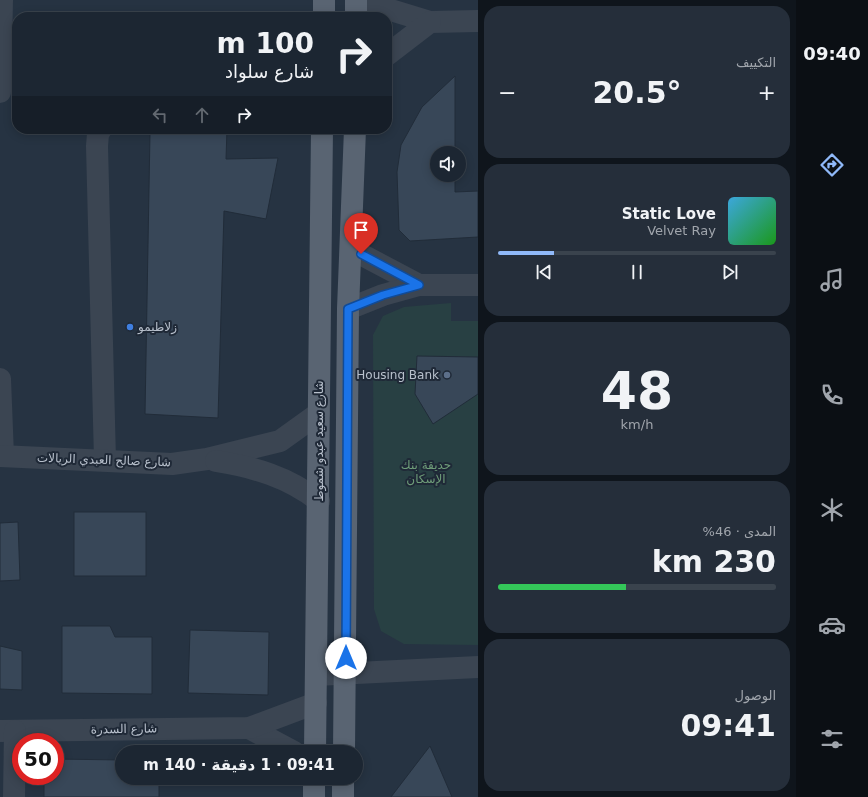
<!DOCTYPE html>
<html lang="ar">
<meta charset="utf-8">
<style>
body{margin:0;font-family:"DejaVu Sans","Noto Naskh Arabic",sans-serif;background:#252e3a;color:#f1f3f6;direction:rtl;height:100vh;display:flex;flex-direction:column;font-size:15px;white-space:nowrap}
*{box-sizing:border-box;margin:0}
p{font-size:13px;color:#a0a5ac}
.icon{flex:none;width:22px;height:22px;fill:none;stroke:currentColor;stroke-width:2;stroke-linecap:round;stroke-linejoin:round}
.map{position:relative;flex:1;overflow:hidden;direction:ltr}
.side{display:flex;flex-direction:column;gap:6px;padding:6px;background:#0f151c;width:318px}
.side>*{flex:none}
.guide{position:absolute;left:12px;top:12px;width:380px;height:122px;border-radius:16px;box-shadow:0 2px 10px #0003,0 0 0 1px #3a434d;direction:rtl;background:#1c2632;color:#f1f3f6;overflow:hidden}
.buttons{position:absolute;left:430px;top:146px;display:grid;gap:8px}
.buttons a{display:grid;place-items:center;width:36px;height:36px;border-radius:50%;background:#1c2632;box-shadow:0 2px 10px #0003,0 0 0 1px #3a434d;font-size:20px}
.speed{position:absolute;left:12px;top:733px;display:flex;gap:8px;font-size:20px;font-weight:700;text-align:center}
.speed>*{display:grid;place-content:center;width:52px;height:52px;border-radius:50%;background:#1c2632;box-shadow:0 2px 10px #0003,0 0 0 1px #3a434d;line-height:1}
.speed .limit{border:6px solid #d22;background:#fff;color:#111}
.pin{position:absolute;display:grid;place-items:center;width:34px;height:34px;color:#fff;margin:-41px -17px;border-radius:50% 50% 50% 0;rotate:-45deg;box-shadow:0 0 4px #0007}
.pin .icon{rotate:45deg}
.me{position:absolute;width:44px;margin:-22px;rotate:0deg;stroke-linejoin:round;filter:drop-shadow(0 0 3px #0008)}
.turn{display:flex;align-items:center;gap:14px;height:84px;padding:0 12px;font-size:18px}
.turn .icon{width:52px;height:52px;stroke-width:2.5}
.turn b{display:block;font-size:28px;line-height:34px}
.lanes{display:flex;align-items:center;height:38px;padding:0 12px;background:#0003;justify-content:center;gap:20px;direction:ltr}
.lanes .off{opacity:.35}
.big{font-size:30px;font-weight:700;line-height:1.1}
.side .tile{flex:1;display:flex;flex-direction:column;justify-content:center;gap:6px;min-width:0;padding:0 14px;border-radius:16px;background:#252e3a}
.side .dial{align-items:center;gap:0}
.dial b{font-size:52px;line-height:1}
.song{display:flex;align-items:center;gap:12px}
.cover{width:48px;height:48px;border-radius:6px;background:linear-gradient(135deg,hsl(200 70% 55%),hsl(120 70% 35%))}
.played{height:4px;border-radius:2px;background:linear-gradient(90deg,#90b9f9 20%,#3a434d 20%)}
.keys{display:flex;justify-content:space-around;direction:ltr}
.heat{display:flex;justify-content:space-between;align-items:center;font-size:22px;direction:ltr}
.charge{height:6px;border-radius:3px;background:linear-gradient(90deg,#34c759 46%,#3a434d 0)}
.trip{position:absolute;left:115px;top:745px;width:248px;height:40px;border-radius:20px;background:#1c2632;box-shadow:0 2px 10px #0003,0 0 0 1px #3a434d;font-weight:700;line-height:40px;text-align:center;direction:rtl}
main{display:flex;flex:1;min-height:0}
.tab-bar{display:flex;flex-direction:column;width:72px;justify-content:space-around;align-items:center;background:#0b0f14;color:#a0a5ac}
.tab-bar .icon{width:28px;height:28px}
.tab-bar .on{color:#90b9f9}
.tab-bar b{font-size:18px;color:#f1f3f6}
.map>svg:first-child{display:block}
.green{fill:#284043}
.building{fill:#384758;stroke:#212c39}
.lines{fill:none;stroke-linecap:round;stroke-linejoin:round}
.minor{stroke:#3b4552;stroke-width:22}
.major{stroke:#596472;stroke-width:22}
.route-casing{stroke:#114b97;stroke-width:10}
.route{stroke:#1a73e8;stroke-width:7}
.shop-dot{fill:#3f7fe0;stroke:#1f2937;stroke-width:1.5}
.service-dot{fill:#5c6f8a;stroke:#1f2937;stroke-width:1.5}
.labels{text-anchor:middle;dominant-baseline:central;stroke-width:4;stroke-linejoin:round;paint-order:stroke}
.poi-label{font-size:12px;fill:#b8c0cc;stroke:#1f2937;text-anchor:start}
.street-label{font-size:12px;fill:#b8c0cc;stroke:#1f2937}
.park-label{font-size:12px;fill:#6f9d79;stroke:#1f2937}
</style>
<main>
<nav class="tab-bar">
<b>09:40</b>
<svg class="icon on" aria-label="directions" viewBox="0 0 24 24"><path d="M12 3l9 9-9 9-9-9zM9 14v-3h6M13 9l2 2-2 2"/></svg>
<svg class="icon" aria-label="music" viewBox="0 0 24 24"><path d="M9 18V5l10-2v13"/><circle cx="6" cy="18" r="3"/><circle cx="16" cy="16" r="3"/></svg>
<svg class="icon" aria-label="phone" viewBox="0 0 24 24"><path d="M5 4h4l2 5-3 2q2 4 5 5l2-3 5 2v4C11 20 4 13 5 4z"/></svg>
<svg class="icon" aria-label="climate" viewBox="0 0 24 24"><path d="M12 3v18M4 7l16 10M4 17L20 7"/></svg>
<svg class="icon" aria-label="car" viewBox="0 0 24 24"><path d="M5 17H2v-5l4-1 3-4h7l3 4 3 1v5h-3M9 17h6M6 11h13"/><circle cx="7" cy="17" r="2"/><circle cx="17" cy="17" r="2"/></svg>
<svg class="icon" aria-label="filters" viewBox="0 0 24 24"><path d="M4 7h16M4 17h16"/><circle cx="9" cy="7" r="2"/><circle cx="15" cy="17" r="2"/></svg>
</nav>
<section class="side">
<div class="tile"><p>التكييف</p>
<div class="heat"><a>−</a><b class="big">20.5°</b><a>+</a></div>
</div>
<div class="tile">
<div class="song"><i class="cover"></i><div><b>Static Love</b><p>Velvet Ray</p></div></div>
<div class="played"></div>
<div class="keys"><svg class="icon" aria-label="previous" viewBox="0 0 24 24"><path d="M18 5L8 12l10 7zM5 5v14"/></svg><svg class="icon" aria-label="pause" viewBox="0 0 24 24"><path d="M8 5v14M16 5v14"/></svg><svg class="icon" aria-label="next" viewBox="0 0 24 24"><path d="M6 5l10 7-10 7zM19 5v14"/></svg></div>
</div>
<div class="tile dial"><b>48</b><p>km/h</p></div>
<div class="tile"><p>المدى · 46%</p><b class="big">230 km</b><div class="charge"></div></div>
<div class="tile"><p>الوصول</p><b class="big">09:41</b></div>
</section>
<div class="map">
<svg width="478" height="797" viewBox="0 0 478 797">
<rect width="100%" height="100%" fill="#263342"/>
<path class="green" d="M451 303V321H478V645L404 644 381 631 374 609 373 335 383 316 404 307Z"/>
<g class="building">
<path d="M455 76V153H437V175H455V192L478 191V237L410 241 399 230 397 172 401 145 422 107Z"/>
<path d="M227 129 226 159 278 158 266 219 224 211 218 418 145 414 150 132Z"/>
<path d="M417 356 478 357V394L433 424 415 394Z"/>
<rect x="74" y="512" width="72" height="64"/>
<path d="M18 522 20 580 0 581V523Z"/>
<path d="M62 626H110L115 637H152V694L62 693Z"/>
<path d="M190 630 269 632 268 695 188 693Z"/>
<path d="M0 646 22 651V690L0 689Z"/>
<path d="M430 746 452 797H391Z"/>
<path d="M55 759 122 760V778H159V797H44V776H55Z"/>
</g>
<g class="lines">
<g class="minor">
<path d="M358 0 430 22 478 21"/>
<path d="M387 55 430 22"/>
<path d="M0 92 2 0"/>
<path d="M101 129 98 134 97 146 105 460"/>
<path d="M351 249 419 285"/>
<path d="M348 309 383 295 419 285H478"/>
<path d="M0 379 3 456"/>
<path d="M0 456 172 464 207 459 280 441 319 413"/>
<path d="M216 461C254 467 288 477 319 501"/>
<path d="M316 675 478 667"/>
<path d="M249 728 294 752"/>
<path d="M0 731 249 728 316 703"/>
<path d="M14 797 15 731"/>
</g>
<g class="major">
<path d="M324 17V0"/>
<path d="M356 17V0"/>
<path d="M315 752 322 129"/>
<path d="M344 752 348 309 355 129"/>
<path d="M314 797V778"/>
<path d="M343 797V778"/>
</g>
</g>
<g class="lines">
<defs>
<path id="route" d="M346 658 348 309 383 295 419 285 361 254"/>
</defs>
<use href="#route" class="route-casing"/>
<use href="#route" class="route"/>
</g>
<circle class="shop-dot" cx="130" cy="327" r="4"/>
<circle class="service-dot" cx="447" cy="375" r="4"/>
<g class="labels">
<g class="poi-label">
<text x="138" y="327">زلاطيمو</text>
<text x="439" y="375" text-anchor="end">Housing Bank</text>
</g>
<g class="street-label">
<text transform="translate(319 441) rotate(-90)">شارع سعيد عبدو شموط</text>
<text transform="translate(104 460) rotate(2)">شارع صالح العبدي الريالات</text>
<text transform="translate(124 729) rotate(-1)">شارع السدرة</text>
</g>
<g class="park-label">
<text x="426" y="465">حديقة بنك<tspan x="426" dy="14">الإسكان</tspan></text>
</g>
</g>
</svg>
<div class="buttons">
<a><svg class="icon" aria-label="sound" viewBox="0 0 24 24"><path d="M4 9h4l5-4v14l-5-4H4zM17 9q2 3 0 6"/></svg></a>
</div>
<div class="speed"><div class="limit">50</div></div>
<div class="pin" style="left:361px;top:254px;background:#d93025"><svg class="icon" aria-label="arrive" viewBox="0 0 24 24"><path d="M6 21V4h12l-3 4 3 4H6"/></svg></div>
<svg class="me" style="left:346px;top:658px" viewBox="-20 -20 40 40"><circle r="19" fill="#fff"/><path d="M0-13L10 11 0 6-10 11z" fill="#1a73e8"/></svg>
<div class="trip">09:41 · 1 دقيقة · 140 m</div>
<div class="guide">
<div class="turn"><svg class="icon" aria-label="right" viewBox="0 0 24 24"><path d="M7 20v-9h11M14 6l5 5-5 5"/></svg><div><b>100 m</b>شارع سلواد</div></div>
<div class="lanes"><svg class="icon off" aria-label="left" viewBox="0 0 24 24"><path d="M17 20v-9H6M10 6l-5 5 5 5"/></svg><svg class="icon off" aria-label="ahead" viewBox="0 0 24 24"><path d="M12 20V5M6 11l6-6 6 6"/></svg><svg class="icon" aria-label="right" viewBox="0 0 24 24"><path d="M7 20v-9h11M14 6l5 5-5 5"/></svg></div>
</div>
</div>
</main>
